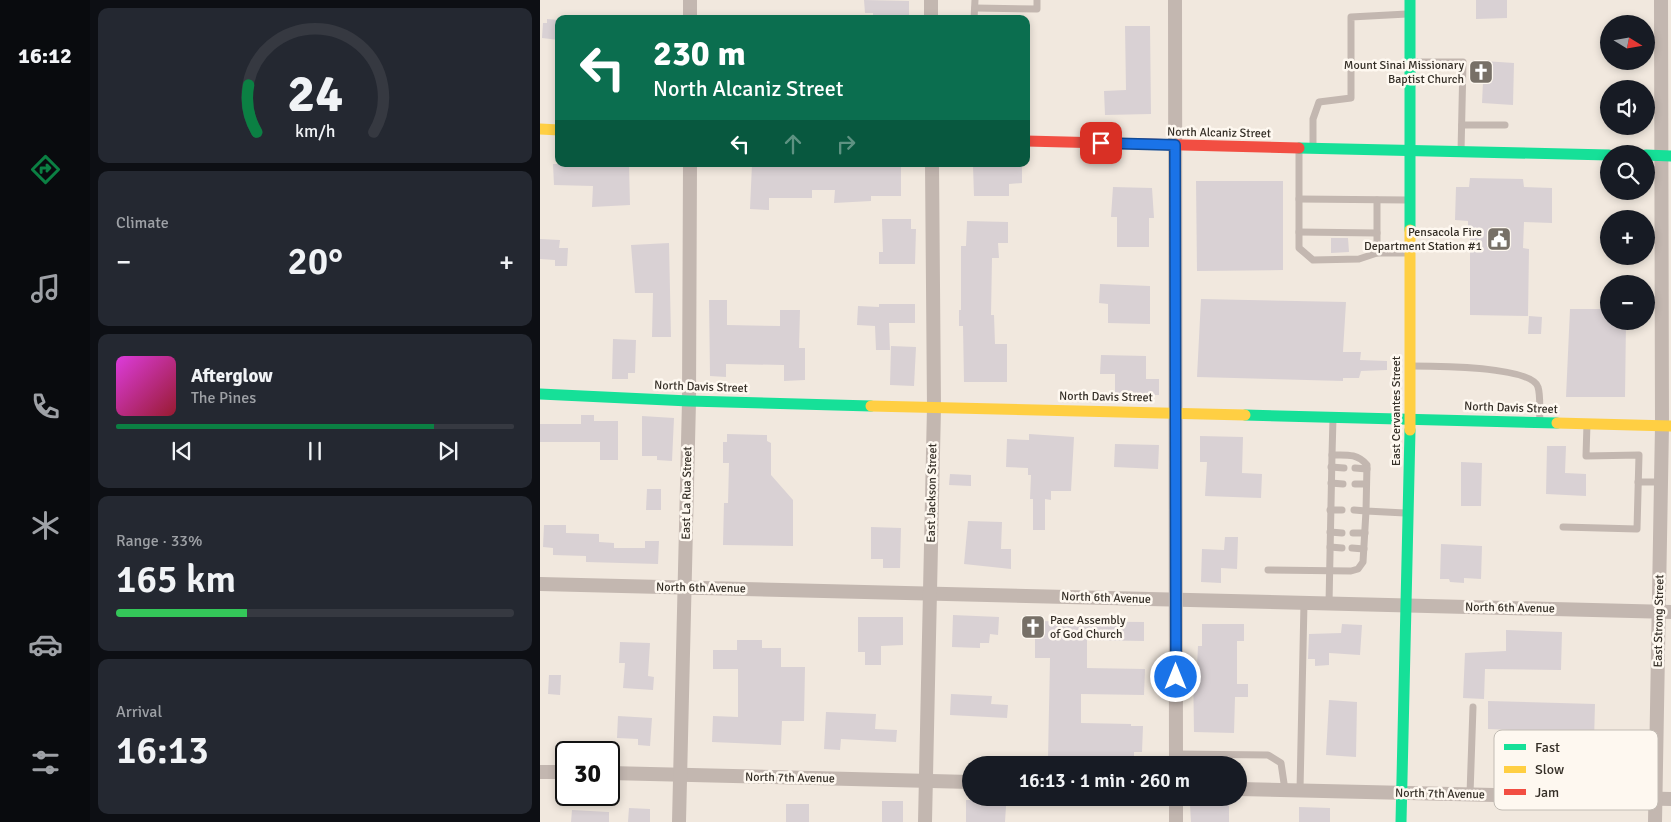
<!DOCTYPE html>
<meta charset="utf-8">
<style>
body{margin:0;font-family:Signika,sans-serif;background:#242831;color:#f1f3f6;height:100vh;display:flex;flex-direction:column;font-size:19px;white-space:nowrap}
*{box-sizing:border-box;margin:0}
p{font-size:16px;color:#9ea1a6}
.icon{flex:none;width:28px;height:28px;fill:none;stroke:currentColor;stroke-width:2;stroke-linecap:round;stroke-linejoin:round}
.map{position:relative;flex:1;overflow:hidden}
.drawer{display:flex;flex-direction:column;gap:8px;padding:8px;background:#0d0f14;width:450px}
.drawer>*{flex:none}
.top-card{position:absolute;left:15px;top:15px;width:475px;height:152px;border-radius:10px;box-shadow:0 2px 8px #0003;background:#0b6e4f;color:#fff;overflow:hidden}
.needle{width:32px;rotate:101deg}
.controls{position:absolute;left:1060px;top:15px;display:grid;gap:10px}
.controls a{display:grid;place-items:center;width:55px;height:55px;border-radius:50%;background:#171b24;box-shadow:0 2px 8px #0003;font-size:25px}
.speed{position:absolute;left:15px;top:741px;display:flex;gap:10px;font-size:25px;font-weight:700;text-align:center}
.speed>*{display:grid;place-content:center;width:65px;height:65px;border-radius:50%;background:#171b24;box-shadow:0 2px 8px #0003;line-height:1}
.speed .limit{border:2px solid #111;border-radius:8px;background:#fff;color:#111}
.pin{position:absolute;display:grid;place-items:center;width:42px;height:42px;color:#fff;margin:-21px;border-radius:10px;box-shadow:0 2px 8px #0006}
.me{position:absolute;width:55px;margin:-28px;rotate:0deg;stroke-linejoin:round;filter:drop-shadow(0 0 4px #0008)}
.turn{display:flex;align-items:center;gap:18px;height:105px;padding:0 15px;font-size:22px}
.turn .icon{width:65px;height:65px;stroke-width:2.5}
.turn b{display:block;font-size:35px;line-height:42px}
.lanes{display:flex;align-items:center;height:48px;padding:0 15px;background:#0003;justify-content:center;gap:25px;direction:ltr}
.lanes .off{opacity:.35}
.big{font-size:38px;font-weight:600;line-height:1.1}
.drawer .card{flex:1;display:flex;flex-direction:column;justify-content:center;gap:8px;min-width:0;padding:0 18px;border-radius:10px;background:#242831}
.drawer .dial{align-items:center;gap:0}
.dial svg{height:130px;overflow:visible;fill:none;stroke:#363941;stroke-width:7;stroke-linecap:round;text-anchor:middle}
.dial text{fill:#f1f3f6;stroke:none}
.song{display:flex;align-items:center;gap:15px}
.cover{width:60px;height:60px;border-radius:8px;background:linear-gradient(135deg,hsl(300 70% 55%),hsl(350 70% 35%))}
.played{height:5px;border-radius:2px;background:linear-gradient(90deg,#0b8043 80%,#363941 80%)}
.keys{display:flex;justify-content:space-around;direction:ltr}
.heat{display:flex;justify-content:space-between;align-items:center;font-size:28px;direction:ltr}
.charge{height:8px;border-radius:4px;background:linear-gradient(90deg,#34c759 33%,#363941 0)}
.trip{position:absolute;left:422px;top:756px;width:285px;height:50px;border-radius:25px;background:#171b24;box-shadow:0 2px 8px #0003;font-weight:600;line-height:50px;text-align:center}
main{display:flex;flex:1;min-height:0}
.tabs{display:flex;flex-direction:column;width:90px;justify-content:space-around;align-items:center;background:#090b0e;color:#9ea1a6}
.tabs .icon{width:35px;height:35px}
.tabs .current{color:#0b8043}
.tabs b{font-size:22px;color:#f1f3f6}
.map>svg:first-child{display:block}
.building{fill:#d9d1d4}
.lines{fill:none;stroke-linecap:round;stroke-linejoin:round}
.lane{stroke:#c3b7b0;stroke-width:7}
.street{stroke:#c3b7b0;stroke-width:14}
.fast{stroke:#16e098;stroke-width:11}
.slow{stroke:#ffcf43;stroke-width:11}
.jam{stroke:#f24e42;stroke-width:11}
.route-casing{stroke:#114b97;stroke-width:12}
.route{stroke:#1a73e8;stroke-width:9}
.labels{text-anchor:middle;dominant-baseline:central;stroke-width:5;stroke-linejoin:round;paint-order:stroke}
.poi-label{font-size:12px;fill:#352f27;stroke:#fef8f0;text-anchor:end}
.street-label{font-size:12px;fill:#352f27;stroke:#fef8f0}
.key{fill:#fef8f0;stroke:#c2bcb4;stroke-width:1}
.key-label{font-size:14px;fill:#352f27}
</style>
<main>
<nav class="tabs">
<b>16:12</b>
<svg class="icon current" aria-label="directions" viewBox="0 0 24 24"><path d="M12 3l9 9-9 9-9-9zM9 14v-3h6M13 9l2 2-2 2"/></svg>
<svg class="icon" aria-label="music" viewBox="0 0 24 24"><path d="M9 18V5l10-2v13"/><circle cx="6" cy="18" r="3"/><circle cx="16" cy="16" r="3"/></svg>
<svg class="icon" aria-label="phone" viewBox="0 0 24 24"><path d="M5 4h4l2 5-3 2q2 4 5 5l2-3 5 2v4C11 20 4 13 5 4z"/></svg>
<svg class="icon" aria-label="climate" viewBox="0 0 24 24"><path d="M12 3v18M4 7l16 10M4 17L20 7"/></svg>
<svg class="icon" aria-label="car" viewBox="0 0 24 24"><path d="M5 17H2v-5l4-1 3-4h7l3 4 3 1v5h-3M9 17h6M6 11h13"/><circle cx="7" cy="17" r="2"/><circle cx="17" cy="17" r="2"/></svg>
<svg class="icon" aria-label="filters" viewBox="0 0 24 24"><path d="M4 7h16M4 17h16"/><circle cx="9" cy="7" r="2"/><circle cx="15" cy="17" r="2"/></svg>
</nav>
<section class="drawer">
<div class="card dial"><svg viewBox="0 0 100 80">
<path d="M14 69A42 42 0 1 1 86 69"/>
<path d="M14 69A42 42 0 0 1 9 40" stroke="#0b8043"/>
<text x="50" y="56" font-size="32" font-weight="700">24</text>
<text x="50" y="72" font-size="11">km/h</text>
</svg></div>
<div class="card"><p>Climate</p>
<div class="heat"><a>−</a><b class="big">20°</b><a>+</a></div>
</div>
<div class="card">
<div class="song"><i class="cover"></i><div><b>Afterglow</b><p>The Pines</p></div></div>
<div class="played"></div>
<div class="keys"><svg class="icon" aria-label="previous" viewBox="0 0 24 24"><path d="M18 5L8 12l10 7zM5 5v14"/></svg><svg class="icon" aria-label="pause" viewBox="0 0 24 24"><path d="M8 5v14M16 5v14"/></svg><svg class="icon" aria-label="next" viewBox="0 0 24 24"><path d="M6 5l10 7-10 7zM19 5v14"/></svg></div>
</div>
<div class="card"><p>Range · 33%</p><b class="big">165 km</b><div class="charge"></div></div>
<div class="card"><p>Arrival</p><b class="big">16:13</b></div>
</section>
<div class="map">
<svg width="1131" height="822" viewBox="0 0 1131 822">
<rect width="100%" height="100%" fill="#f1e8de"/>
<g class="building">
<path d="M324 0 369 1V19H333V13H325Z"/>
<path d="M936 0H967V18L936 19Z"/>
<path d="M7 19 19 20V40L2 38 3 23H7Z"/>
<path d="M585 26H610L611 114 565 115 564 91 586 90Z"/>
<path d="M944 61 974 63 973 105 942 103Z"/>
<path d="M13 164H89L90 205 52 207 53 186 14 185Z"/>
<path d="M212 164 295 166V164H361V196H331V201L294 203 295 190H272V198H229V210L210 209Z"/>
<path d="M433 166H482V183L469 184V196H434Z"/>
<path d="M930 178 983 179 984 187 1012 188V223L984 222 983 248 989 249 988 316 930 315V231H928V221L915 220 916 187H929Z"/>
<path d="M656 181H743V270L657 271Z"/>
<path d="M573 187 612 188 614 218H609V247H577V217H571Z"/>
<path d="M342 219H371V229H376L375 264H339V252H343Z"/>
<path d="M427 221 468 222V243H458L459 258H452L451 315H454L455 344H467V382H424L423 326H419V310H421V246H426Z"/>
<path d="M791 238H808L809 252 791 253Z"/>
<path d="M0 239 20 240 19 248H28L27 266H15V260L0 259Z"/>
<path d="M129 243 131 337H112L113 293H95L91 245Z"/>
<path d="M560 284 610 286V324L568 323V304L559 303Z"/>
<path d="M661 299 806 302 803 352H821L820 360 847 361V370L821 371 819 378H803V381L657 377Z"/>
<path d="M169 300H187V325L240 326V310H260L259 348H265V380L244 381V365L186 364V377L170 376Z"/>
<path d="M339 304H375V323H349L350 350H336L335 326 317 325 318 306 339 307Z"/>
<path d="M1030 309H1069V321H1086L1085 397H1026Z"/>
<path d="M989 316 1002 317 1001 334H988Z"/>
<path d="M73 339 96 340 95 373H88V379H72Z"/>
<path d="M351 346 376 347 374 386 350 385Z"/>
<path d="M561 355 606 356V379H619V395H575V374H560Z"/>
<path d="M41 415H54V421H78V460H60V442H0V424H41Z"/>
<path d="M102 416 134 418 132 461 117 460V456H102Z"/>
<path d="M187 434 227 435V441L231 443V475L253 500V546L183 545 184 503H188L189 463H183V442H187Z"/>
<path d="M489 434 534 437 531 491H511V500L505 499V530H493V499H490L491 475H488V468L466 467 467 439 489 440Z"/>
<path d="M660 436 703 437 702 473 722 474 721 498 665 496 667 462H660Z"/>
<path d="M575 444 619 445 618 469 574 467Z"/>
<path d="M1007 446H1026L1025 473 1046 474V496L1006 494Z"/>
<path d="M921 462 942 463 941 506H921Z"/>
<path d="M410 474 431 475V486L409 485Z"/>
<path d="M107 489H121V510H106Z"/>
<path d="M428 521 462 522 461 549H471V569L424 564Z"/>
<path d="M4 525H26V533L59 534V542L74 543V548H105V541H119L118 564 46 562V556L13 555V548L3 547Z"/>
<path d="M331 527 361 528 360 568H343V559H331Z"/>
<path d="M685 537H698L697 569 681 568V583L661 582 662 549 684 550Z"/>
<path d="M901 544 942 546 941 579 924 578V583L910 582 909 579H900Z"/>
<path d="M413 615 459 617 458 635 450 634 449 643H440V648L412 647Z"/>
<path d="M318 617H363V645L341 646V665H325V652H318Z"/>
<path d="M484 621 604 622V641L547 640V668L605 669 604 695 541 694V723L591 724V726H603L602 752H594V761L508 759 510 658H495V635H484Z"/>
<path d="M662 624H704V641H697V684H708V697H695L694 733 654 732 653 667H657L658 646H662Z"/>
<path d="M802 624 822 625 820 655 789 653V665L775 666V659H768L769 634 801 633Z"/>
<path d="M966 630 1022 632 1021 670 945 669 944 699 923 698 925 653 966 651Z"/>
<path d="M197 640H222V648H241V667H265L264 721H242L241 745 172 742 173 716 198 717V669H173V650H197Z"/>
<path d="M80 642 110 643 108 676 114 677 113 690 83 688 85 663H79Z"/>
<path d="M9 675H21L20 695 8 694Z"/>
<path d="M411 694 452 696 451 704 468 705 467 718 410 715Z"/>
<path d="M789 700 817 702 816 757 786 755Z"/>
<path d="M948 701 1055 704 1053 777 970 775 972 730 948 729Z"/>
<path d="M286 712 336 714 335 729 357 730 356 742 301 739 300 750 284 749Z"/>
<path d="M78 716 112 718 110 746 98 745V739L77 738Z"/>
<path d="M426 800H442V806H466L465 822H426Z"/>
<rect x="342" y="801" width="21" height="21"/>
<rect x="246" y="804" width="23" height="18"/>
<path d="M650 805H689V822H651Z"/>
<path d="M759 807 790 808V822H759Z"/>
<path d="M89 808 110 809V822H88Z"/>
<path d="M32 810 69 812V822H31Z"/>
</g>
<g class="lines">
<g class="lane">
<path d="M435 8 497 9V0"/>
<path d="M434 19 435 0"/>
<path d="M873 62H923L921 152"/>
<path d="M922 125H965"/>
<path d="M773 147V119L779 102 811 98V17L867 14"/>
<path d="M759 149V248L773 260 819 259 837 253H867"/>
<path d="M759 199 867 200"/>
<path d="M759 232 837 233"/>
<path d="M837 253V200"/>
<path d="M871 366C893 366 991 366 998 387 1001 397 999 411 1000 422"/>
<path d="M793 418 792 455C806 455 817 453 827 465L826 511 865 513"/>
<path d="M791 467 804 468"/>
<path d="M815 468 827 469"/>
<path d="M1098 482H1121"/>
<path d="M791 483 803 484"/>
<path d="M815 484H826"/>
<path d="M790 510H802"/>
<path d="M1023 527 1097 529 1099 455 1046 456 1047 424"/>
<path d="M790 532 802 533"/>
<path d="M813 533H825"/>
<path d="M790 547 802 548"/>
<path d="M812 548 824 549"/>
<path d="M728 570 811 571 818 569 823 562 826 511 814 510"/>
<path d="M789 604 792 455"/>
<path d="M636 754 728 755 741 763 745 790"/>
<path d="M760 790 764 603"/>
<path d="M930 794 933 707"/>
</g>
<g class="street">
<path d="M150 0V19"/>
<path d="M391 0V19"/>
<path d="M635 0 636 765"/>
<path d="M0 584 1131 612"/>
<path d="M0 772H26"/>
<path d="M69 773 431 782"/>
<path d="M699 789 1131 799"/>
<path d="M636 798V822"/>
<path d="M139 822 149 401 150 164"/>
<path d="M385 822 394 407 392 164"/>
<path d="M1115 822 1122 426 1121 0"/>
</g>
<g class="fast">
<path d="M870 0V230"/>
<path d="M759 148 1069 155"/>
<path d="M1106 155 1131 156"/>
<path d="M0 394 149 401 331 406"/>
<path d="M705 415 1017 423"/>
<path d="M861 822 870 430"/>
</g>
<g class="slow">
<path d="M0 129 19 130"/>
<path d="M331 406 705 415"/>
<path d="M1017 423 1131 426"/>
<path d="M870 430V230"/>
</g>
<path class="jam" d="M486 141 759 148"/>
</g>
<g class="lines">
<defs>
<path id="route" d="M561 143 635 145 636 677"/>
</defs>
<use href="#route" class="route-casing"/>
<use href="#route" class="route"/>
</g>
<defs>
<symbol id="church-square" viewBox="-11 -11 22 22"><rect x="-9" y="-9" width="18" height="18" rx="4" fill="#777067" stroke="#fef8f0"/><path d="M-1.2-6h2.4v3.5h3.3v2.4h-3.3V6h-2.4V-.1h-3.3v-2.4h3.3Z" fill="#fff"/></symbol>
<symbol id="civic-square" viewBox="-11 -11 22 22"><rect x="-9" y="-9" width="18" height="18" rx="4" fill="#777067" stroke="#fef8f0"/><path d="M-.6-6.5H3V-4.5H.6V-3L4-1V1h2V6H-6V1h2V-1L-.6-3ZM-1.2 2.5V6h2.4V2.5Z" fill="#fff"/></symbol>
</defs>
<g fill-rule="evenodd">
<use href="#church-square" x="927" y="58" width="28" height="28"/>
<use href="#civic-square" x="945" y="225" width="28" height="28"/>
<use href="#church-square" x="479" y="613" width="28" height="28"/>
</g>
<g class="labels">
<g class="poi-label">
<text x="924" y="65">Mount Sinai Missionary<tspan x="924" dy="14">Baptist Church</tspan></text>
<text x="942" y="232">Pensacola Fire<tspan x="942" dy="14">Department Station #1</tspan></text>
<text x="510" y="620" text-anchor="start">Pace Assembly<tspan x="510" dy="14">of God Church</tspan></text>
</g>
<g class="street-label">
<text transform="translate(679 133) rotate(1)">North Alcaniz Street</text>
<text transform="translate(161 387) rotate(2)">North Davis Street</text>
<text transform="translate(566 397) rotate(1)">North Davis Street</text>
<text transform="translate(971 408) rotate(2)">North Davis Street</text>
<text transform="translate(856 411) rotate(-90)">East Cervantes Street</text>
<text transform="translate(147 493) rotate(-89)">East La Rua Street</text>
<text transform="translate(392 493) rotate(-89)">East Jackson Street</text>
<text transform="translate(161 588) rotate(1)">North 6th Avenue</text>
<text transform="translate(566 598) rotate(2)">North 6th Avenue</text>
<text transform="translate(970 608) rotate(1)">North 6th Avenue</text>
<text transform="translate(1119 621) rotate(-89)">East Strong Street</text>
<text transform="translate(250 778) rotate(1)">North 7th Avenue</text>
<text transform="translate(900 794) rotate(1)">North 7th Avenue</text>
</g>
</g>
<rect x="954" y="730" width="164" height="80" rx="8" class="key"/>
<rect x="964" y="744" width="22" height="6" fill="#16e098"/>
<rect x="964" y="766" width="22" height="7" fill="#ffcf43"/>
<rect x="964" y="789" width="22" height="6" fill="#f24e42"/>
<g class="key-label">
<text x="995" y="752">Fast</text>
<text x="995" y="774">Slow</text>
<text x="995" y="797">Jam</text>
</g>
</svg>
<div class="controls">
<a><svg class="needle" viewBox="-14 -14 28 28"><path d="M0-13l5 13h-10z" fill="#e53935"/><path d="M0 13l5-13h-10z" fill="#9ea1a6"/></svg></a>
<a><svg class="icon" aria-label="sound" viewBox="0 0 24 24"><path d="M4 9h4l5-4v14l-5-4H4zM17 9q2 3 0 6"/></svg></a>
<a><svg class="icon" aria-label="search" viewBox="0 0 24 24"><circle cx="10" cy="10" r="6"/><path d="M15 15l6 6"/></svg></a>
<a>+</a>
<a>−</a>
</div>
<div class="speed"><div class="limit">30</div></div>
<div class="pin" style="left:561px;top:143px;background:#d93025"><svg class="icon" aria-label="arrive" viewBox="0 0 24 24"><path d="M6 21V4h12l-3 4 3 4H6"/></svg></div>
<svg class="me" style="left:636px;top:677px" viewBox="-20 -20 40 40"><circle r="17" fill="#1a73e8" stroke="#fff" stroke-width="3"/><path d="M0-11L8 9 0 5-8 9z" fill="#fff"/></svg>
<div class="trip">16:13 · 1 min · 260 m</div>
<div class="top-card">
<div class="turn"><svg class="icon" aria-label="left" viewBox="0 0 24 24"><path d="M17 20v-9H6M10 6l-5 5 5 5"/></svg><div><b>230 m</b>North Alcaniz Street</div></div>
<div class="lanes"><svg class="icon" aria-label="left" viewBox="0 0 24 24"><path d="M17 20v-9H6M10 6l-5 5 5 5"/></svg><svg class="icon off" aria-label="ahead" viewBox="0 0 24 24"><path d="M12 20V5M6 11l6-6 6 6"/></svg><svg class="icon off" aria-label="right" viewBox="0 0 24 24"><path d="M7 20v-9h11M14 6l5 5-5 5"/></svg></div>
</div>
</div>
</main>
